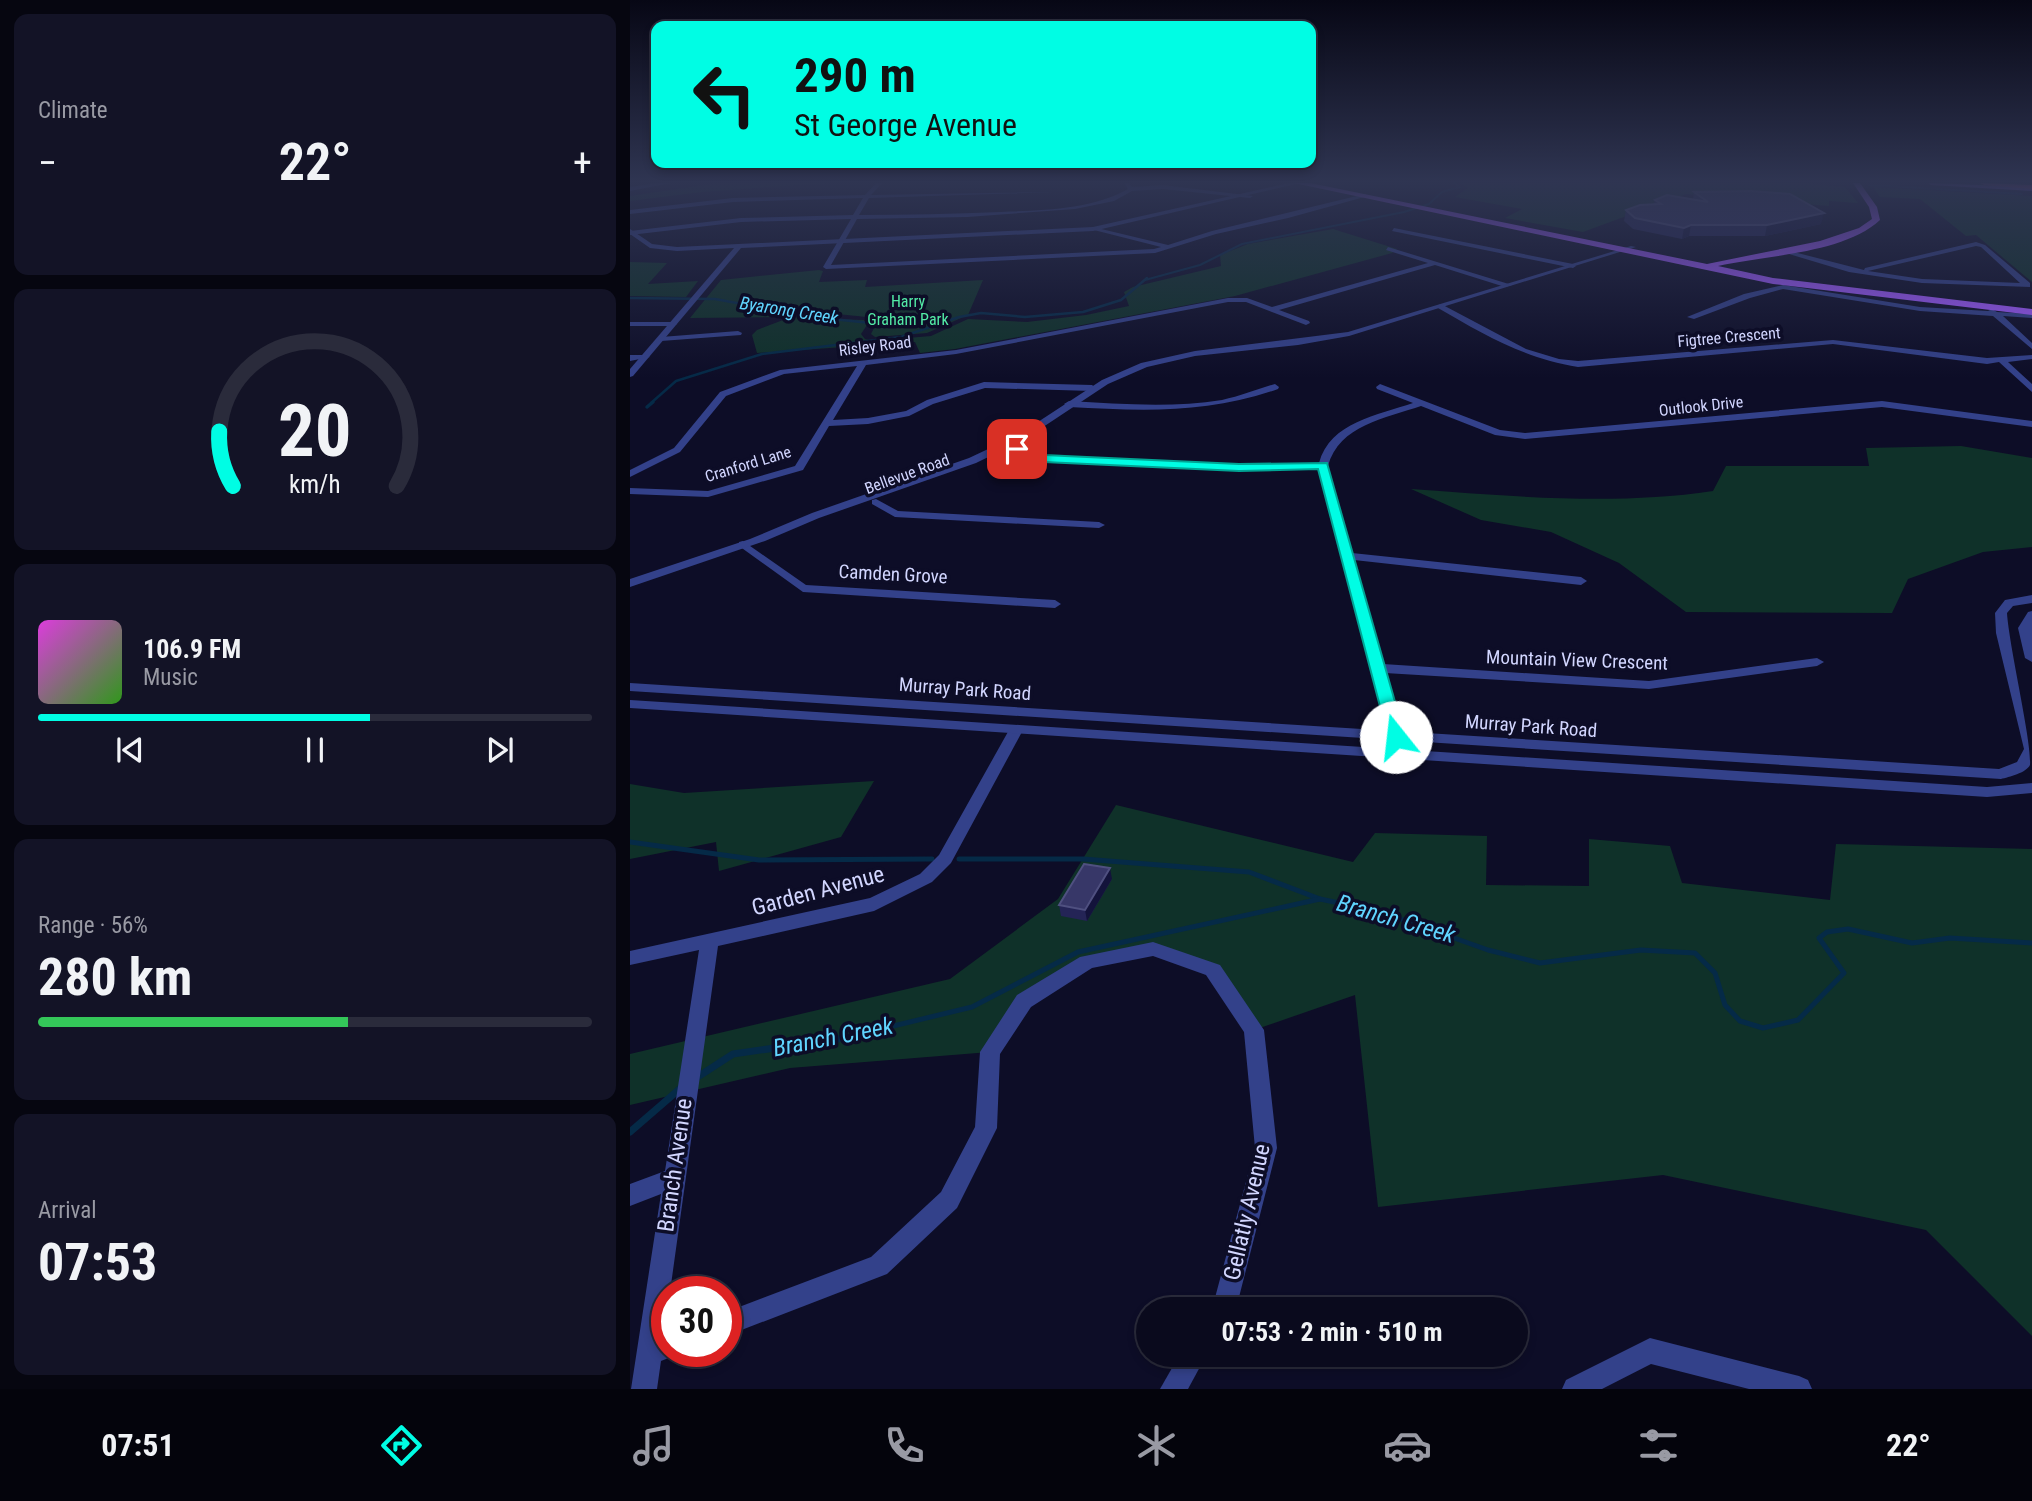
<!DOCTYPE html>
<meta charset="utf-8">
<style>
body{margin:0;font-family:"Roboto Condensed",sans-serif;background:#131326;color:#f1f3f6;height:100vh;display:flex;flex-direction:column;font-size:26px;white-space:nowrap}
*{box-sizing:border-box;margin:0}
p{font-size:23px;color:#999aa4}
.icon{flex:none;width:38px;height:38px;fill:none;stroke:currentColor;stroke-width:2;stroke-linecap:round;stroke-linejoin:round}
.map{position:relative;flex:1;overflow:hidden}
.sheet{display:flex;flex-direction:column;gap:14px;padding:14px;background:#060610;width:630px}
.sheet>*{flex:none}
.guide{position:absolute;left:21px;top:21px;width:665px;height:147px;border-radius:14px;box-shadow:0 4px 10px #0003,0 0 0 2px #2a2b3b;background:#00fde4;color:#111;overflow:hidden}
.speed{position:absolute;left:21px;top:1276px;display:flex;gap:14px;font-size:35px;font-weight:700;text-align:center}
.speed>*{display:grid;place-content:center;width:91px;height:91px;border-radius:50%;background:#0a0a1d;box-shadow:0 4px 10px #0003,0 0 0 2px #2a2b3b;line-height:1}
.speed .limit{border:10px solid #d22;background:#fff;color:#111}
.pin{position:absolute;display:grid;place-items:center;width:60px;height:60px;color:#fff;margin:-30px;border-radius:14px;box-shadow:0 4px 10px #0006}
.me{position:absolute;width:77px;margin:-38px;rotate:344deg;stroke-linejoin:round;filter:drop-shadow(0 0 5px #0008)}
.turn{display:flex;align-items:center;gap:24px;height:147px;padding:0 28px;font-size:32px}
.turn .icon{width:91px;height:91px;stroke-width:2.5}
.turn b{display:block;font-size:49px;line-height:60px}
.big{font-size:52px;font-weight:700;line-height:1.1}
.sheet .card{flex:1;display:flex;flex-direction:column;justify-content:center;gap:10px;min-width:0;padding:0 24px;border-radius:14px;background:#131326}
.sheet .dial{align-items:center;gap:0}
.dial svg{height:182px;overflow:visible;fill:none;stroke:#2a2b3b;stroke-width:7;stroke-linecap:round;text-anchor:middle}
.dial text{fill:#f1f3f6;stroke:none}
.song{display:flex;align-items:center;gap:21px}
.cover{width:84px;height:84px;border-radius:10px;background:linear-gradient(135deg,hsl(300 70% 55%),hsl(110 70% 35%))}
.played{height:7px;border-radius:4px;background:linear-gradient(90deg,#00fde4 60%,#2a2b3b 60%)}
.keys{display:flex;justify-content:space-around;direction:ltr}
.heat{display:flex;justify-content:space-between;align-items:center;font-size:38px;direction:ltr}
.charge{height:10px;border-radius:5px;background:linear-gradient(90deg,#34c759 56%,#2a2b3b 0)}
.trip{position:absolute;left:506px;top:1297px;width:392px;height:70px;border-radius:35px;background:#0a0a1d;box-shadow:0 4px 10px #0003,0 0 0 2px #2a2b3b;font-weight:700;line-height:70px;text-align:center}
.tab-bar{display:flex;height:112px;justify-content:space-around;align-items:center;background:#04040c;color:#999aa4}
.tab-bar .icon{width:49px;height:49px}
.tab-bar .on{color:#00fde4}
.tab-bar b{font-size:32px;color:#f1f3f6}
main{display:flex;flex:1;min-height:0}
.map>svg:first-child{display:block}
.green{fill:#0f3129}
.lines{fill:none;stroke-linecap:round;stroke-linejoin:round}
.stream-far4{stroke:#052a47;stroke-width:2}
.stream-far3{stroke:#052a47;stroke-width:2.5}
.stream-far2{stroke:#052a47;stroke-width:3.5}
.stream-far1{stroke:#052a47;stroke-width:5}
.stream{stroke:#052a47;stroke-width:7}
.minor{fill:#33418a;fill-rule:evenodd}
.tertiary{fill:#33418a;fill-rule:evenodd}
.primary{fill:#a059ff;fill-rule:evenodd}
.motorway{fill:#ff4dc6;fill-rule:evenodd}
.wall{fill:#242456}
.shaded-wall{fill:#13133b}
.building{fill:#373768;stroke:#4f5080;stroke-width:2}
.route{fill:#00fde4;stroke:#00a494;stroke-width:2}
.labels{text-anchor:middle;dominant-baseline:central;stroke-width:7;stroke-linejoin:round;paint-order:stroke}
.far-park-label{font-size:16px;fill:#53eaa6;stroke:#0d0d27}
.far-street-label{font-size:16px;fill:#d2d6ff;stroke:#0d0d27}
.far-water-label{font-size:18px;font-style:italic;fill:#60d5ff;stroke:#0d0d27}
.street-label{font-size:19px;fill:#d2d6ff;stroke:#0d0d27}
.near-street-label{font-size:23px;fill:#d2d6ff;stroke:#0d0d27}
.near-water-label{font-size:24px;font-style:italic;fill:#60d5ff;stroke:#0d0d27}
</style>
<main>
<section class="sheet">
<div class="card"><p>Climate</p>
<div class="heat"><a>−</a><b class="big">22°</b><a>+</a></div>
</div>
<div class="card dial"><svg viewBox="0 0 100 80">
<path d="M14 69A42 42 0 1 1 86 69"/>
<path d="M14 69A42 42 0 0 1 8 45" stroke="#00fde4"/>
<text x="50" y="56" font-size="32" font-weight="700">20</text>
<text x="50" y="72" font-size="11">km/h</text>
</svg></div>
<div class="card">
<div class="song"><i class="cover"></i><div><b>106.9 FM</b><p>Music</p></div></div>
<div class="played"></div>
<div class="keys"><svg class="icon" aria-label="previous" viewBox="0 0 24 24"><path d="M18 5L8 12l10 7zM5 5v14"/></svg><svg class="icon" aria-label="pause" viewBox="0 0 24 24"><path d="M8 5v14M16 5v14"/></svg><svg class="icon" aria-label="next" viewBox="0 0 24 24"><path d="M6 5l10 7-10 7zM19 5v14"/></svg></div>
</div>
<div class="card"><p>Range · 56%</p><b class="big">280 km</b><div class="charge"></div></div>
<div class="card"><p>Arrival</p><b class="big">07:53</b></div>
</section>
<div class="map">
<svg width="1402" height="1389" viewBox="0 0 1402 1389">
<rect width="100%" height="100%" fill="#0d0d27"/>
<g class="green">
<path d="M87 183H195L72 192 0 201V196Z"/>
<path d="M830 183H1172L1215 187 1228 203 1199 201V206L1056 194 953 232 875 218 892 209 825 197 838 188Z"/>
<path d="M1243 187 1402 196V282L1346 235 1336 236 1290 199 1250 197Z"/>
<path d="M703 229 767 249 762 253 605 296 325 349 290 353 285 342 127 353 122 335 127 330 161 317 60 318 91 280 189 270 193 271 189 282 237 280 235 287 353 280 338 315 297 333 245 337 241 334 245 326 236 317C227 316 173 311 169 312L201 319 234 320 237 325 231 334 235 339 243 341 301 336 338 319 397 322 456 315 499 306 494 292 503 287 591 266 590 255 618 244Z"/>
<path d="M0 262 37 263 18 284 68 281 56 297 0 296Z"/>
<path d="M1331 446 1402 458V547L1353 552 1278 579 1262 613 1056 612 989 563 921 532 851 520 781 489C881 496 983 506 1083 491L1096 466H1239L1236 448Z"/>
<path d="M244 781 211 837 89 871 86 842 0 859V784L54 793Z"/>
<path d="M486 805 723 862 745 833 857 836 856 885 959 886V839L1040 846 1052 883 1200 900 1206 844 1402 849V1336L1296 1230 1033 1175 748 1207 725 995 624 1030 583 970 523 949 457 962 394 1001 360 1052 160 1068 0 1105V1054L320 979 428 899Z"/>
</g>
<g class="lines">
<g class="stream-far4">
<path d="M1239 185 1392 194"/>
<path d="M515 280 570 265 612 244 774 212 799 204 812 192 830 187 824 183"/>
</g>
<g class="stream-far3">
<path d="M0 298 85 299 183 317 260 325 315 321"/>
<path d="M21 403 46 381 132 354 271 337 329 317 351 313 395 317 453 312 491 300 517 278"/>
</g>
<path class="stream-far2" d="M17 407 23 402"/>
<g class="stream-far1">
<path d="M0 842 129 860 302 859"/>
<path d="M329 859H453L619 872 690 899"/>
<path d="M201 1041 342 1007 448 952 690 899 748 911 858 950 910 963 1011 950 1065 953 1085 973 1095 1005 1110 1021 1133 1028 1168 1020 1214 973 1189 938 1197 932 1218 929 1282 943 1320 938 1402 943"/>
</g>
<g class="stream">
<path d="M66 1078 103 1054 208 1039"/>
<path d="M0 1132 52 1087"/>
</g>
<g class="minor">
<path d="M26 183H41L0 191V187Z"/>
<path d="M246 183H252L241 195 424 192 239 198 229 215C276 215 323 214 371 212 413 210 461 210 498 189L494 183H499L502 187 533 185 623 196 620 198 533 189 502 191 484 201 445 209 337 217 227 219 201 265 524 249 531 247 460 229 463 227 538 245 582 231 735 194 738 196 658 218 586 234 525 253 196 269 193 267 221 219 111 222 0 235V231L111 218 223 215 233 198 103 202 0 214V210L103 198 235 195Z"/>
<path d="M764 228 943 264 946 266 943 268 762 231Z"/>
<path d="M1346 242 1355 245 1400 283V287L1292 283 1219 272 1149 251 1152 249 1234 270 1235 268ZM1346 246 1351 247 1390 283 1292 279 1238 271Z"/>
<path d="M758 247 882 285 875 287 805 265 649 310 679 321 680 323 676 325 616 302H598L326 354 236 365 203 420 238 418 276 411 297 400 354 382 462 385 466 388 462 391 355 388 303 404 279 416 238 424 199 426 173 470 78 497 0 494V488L78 491 165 466 227 366 154 374 96 396 50 452 0 477V470L44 448 90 392 150 370 326 350 598 298H617L642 307 798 263 756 250Z"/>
<path d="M1153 285 1290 307 1358 311 1362 309 1367 312 1402 314V318L1373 316 1402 343V349L1363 316 1290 311 1153 289 1120 298 1064 319 1057 317 1114 294Z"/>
<path d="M811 304 896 349 929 359 948 361 1203 340 1357 358 1402 355V359L1378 362 1402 384V392L1369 362 1357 364 1203 344 948 367C895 359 853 334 808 308L807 306Z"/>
<path d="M0 322H43L47 324 43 326H0Z"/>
<path d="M108 331 112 333 111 335 31 341 27 339 31 337Z"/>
<path d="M0 355H16L20 357 0 361Z"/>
<path d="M645 384 649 387 648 389C577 414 513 411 439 407L434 404 439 401C490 404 542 408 592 400 611 396 627 389 645 384Z"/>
<path d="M750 384 870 430 895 433 1252 401 1402 421V427L1252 407 895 439 865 435 791 406C756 418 709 425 698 466L722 553 951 577 957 581 951 585 724 560 753 664 1019 681 1187 658 1194 662 1187 666 1019 689 755 673 773 737 766 742 759 737 689 469 609 470 435 463 410 460 382 449 387 446 415 455 435 457 609 464 689 463C700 422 748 415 783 403L747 389 746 387Z"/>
<path d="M246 499 268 511 469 522 475 525 469 528 265 517 242 504V500Z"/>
<path d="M113 541 176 585 425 600 431 604 425 608 173 592 109 546V542Z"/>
<path d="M386 725 393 730 321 863 302 882 244 911 88 946 40 1292H37L34 1335 37 1334V1351H47L46 1355 31 1361 27 1389H1L31 1194 0 1206V1184L35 1171 69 950 0 965V951L240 898 290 874 309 855 379 730Z"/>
<path d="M523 942 590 965 634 1030 647 1148 606 1309H582L625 1148 614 1032 576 975 523 956 462 968 401 1007 370 1054 367 1128 327 1208 257 1274 96 1336V1312L241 1257 311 1192 345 1127 350 1052 387 995 450 957Z"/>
<path d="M1020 1338 1169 1376 1178 1380 1182 1389H1119L1021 1364 972 1389H932L936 1380Z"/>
<path d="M550 1354H577L558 1389H530Z"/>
</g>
<g class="tertiary">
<path d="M659 183H670L463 231 111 248 3 376 0 377V369L104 248 47 251 20 248 0 234V229L22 244 47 247 463 227Z"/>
<path d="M1001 246 1006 247 719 336 668 345 565 356 517 367 478 384 395 439 346 463 189 518 135 541 0 587V579L120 539 182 513 339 458 388 435 472 380 511 363 565 351 718 332Z"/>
<path d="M1402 595V603L1383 606 1377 613C1379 646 1402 742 1400 765 1396 773 1379 777 1371 779L0 691V683L1369 769 1387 762 1394 749 1366 633 1365 613 1375 600Z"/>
<path d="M1402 611V662L1395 658 1388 628 1398 612Z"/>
<path d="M0 700 1357 787 1402 783V793L1357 797 0 708Z"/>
</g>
<g class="primary">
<path d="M664 183H680L1077 264 1190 241 1229 228 1242 219 1239 207 1223 183H1230L1247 207 1250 220C1213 254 1136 255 1088 266L1143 278 1402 309V315L1143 284Z"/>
<path d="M1298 183 1402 187V191L1301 185Z"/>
</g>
<path class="motorway" d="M1350 183 1402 185V189L1354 185Z"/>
</g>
<g class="wall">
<path d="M1064 192 1191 224 1135 236H1059L1052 239 1003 229 994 221 996 210 1024 204 1025 200 1063 199Z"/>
<path d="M482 879 457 921 431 916 429 905Z"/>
</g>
<g class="shaded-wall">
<path d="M1194 213 1191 224 1135 236 1137 225Z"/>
<path d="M1061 225 1059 236 1052 239 1054 228Z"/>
<path d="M480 868 482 879 457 921 455 910Z"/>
</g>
<g class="building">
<path d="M1121 191 1160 194 1194 213 1137 225H1061L1054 228 1005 218 996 210 1010 205 1031 204 1025 200 1037 195 1078 202 1064 192Z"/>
<path d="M454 864 480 868 455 910 429 905Z"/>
</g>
<linearGradient id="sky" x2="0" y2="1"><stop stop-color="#070715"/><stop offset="0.48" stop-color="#2f3552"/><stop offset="1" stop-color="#2f3552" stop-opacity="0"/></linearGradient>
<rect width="1402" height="378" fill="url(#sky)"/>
<path class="route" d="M387 446 415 455 435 456 609 464 697 463 775 737 772 740H760L758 737 688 469 609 471 414 462 383 451V446Z"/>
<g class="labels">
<g class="far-park-label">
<text x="278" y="301">Harry<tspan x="278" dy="18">Graham Park</tspan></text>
</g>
<g class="far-street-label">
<text transform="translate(1099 337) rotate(-5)">Figtree Crescent</text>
<text transform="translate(245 346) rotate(-7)">Risley Road</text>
<text transform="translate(1071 406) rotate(-6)">Outlook Drive</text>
<text transform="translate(118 464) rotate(-17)">Cranford Lane</text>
<text transform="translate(277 474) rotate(-20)">Bellevue Road</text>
</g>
<g class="far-water-label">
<text transform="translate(159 310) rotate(9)">Byarong Creek</text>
</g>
<g class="street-label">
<text transform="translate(263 574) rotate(3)">Camden Grove</text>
<text transform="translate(947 660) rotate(2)">Mountain View Crescent</text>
<text transform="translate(335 689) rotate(4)">Murray Park Road</text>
<text transform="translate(901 726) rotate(4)">Murray Park Road</text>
</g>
<g class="near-street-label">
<text transform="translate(188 891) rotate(-15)">Garden Avenue</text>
<text transform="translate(45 1165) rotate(-82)">Branch Avenue</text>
<text transform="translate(617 1212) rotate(-77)">Gellatly Avenue</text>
</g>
<g class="near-water-label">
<text transform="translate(766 919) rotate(16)">Branch Creek</text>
<text transform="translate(203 1037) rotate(-11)">Branch Creek</text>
</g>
</g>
</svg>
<div class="speed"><div class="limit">30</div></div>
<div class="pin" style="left:387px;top:449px;background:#d93025"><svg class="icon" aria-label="arrive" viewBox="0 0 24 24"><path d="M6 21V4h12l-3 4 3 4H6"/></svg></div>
<svg class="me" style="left:766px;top:737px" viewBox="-20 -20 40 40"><circle r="19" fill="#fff"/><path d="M0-13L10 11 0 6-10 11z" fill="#00fde4"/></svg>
<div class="trip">07:53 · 2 min · 510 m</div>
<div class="guide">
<div class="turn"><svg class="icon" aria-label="left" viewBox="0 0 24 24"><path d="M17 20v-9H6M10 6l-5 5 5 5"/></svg><div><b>290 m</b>St George Avenue</div></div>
</div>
</div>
</main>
<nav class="tab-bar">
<b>07:51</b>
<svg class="icon on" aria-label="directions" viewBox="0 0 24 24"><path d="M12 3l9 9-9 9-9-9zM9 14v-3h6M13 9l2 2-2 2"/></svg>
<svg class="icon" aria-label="music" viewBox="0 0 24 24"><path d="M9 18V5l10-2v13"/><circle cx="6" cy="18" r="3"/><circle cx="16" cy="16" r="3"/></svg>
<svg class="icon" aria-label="phone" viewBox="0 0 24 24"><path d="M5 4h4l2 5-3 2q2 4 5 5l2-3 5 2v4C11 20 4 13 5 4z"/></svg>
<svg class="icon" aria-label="climate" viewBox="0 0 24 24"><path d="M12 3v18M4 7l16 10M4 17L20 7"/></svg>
<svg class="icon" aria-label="car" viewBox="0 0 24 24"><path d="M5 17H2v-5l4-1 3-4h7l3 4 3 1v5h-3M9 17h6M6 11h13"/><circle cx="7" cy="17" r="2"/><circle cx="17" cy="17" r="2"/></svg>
<svg class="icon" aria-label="filters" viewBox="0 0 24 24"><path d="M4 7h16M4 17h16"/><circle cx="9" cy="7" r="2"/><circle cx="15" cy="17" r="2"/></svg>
<b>22°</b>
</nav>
